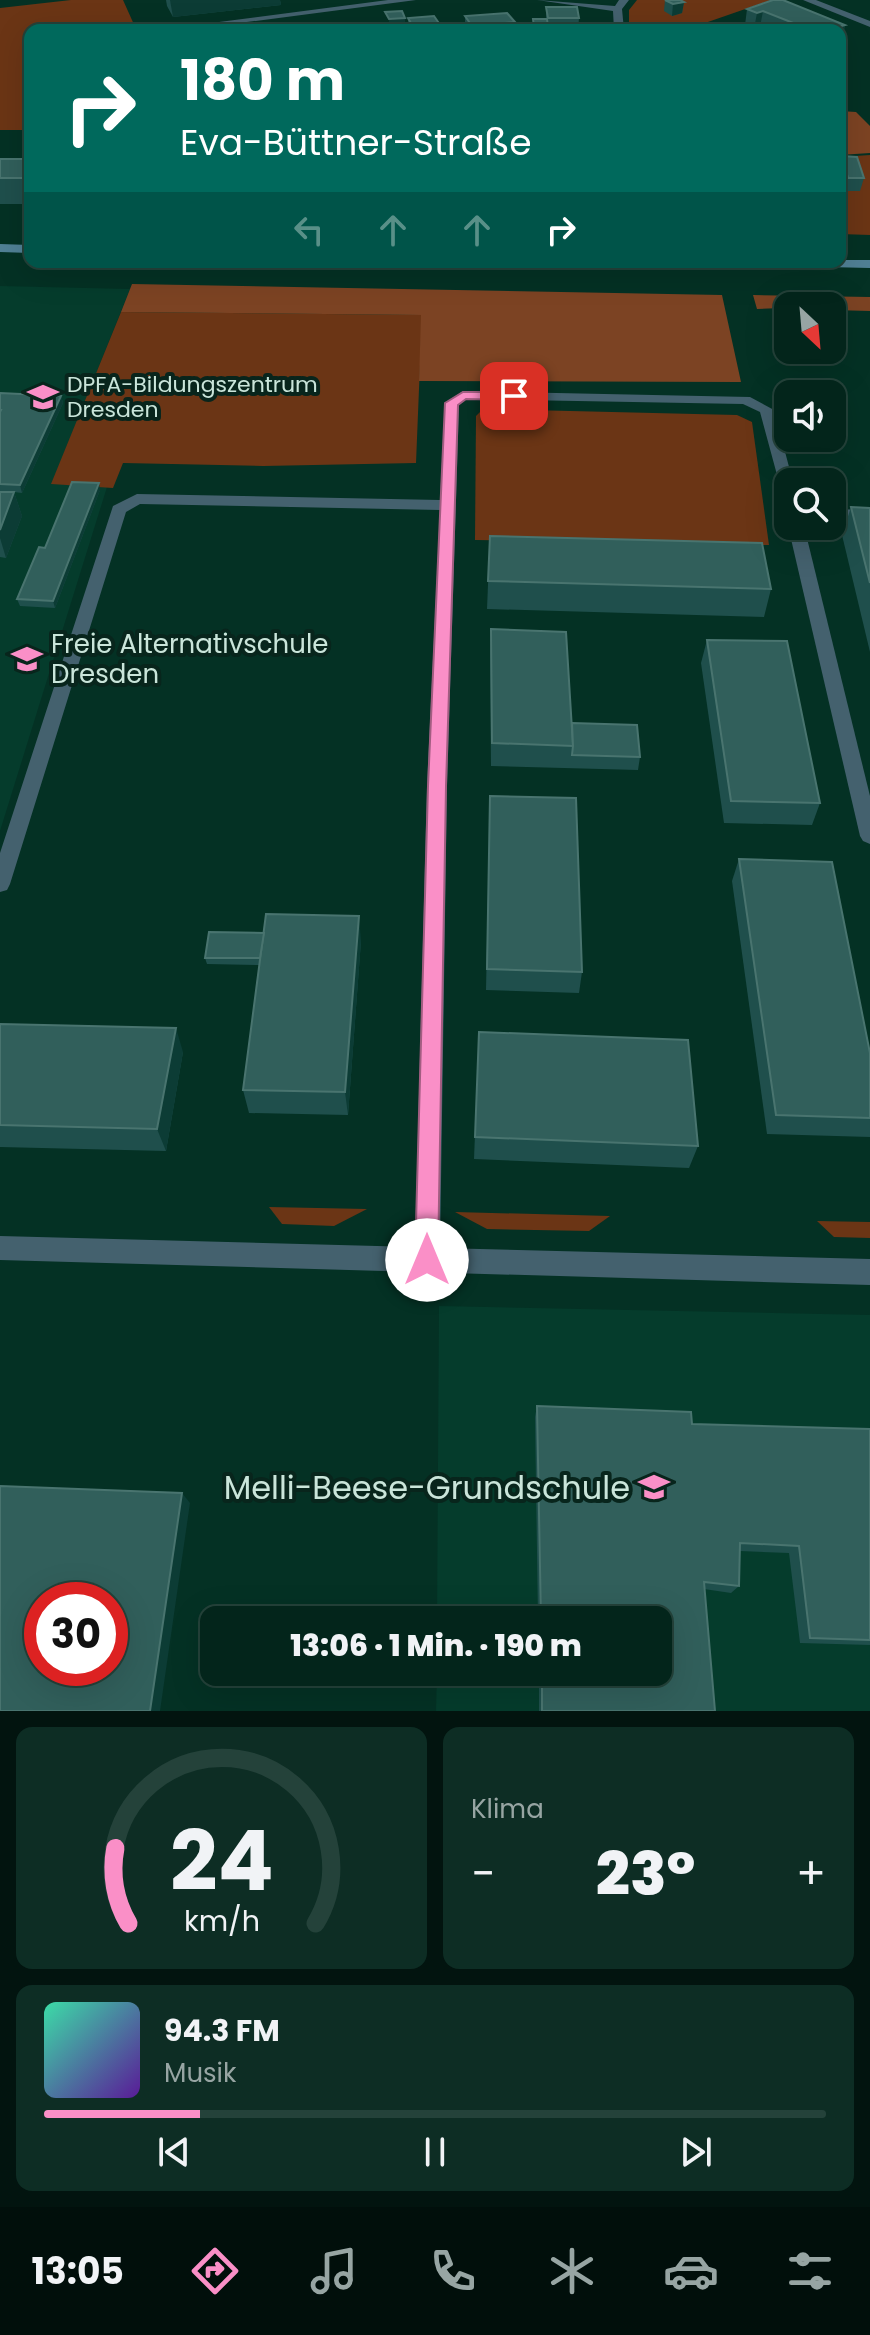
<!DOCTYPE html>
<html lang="de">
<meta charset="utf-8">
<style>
body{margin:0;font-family:Poppins,sans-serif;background:#0d2d24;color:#f1f3f6;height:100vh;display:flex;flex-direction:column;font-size:30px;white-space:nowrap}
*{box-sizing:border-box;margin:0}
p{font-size:26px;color:#97a5a3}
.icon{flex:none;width:44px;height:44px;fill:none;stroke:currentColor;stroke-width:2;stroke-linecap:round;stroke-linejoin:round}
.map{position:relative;height:1711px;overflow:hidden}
.sheet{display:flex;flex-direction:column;gap:16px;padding:16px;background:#02140f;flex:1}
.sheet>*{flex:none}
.guide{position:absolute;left:24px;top:24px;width:822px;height:244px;border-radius:16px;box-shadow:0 8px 32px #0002,0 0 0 2px #24423a;background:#00695c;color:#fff;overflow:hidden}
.needle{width:52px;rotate:154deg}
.fabs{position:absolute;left:774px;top:292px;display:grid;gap:16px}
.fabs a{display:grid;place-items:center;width:72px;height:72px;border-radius:16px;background:#03251b;box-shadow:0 8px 32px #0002,0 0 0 2px #24423a;font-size:40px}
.speed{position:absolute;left:24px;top:1582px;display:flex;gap:16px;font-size:40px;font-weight:700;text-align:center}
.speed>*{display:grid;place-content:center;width:104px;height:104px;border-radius:50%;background:#03251b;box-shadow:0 8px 32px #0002,0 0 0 2px #24423a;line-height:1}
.speed .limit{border:12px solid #d22;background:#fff;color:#111}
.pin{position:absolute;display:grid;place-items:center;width:68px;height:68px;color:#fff;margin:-34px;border-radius:16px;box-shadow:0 4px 12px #0006}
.me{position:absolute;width:88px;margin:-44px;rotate:0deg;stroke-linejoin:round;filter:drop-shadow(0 0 6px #0008)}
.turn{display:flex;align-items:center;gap:28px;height:168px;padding:0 24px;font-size:36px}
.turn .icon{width:104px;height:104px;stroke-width:2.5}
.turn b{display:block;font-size:56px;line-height:68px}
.lanes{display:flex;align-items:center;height:76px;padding:0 24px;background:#0003;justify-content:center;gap:40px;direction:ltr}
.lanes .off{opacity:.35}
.big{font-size:60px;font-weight:800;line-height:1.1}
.sheet .tile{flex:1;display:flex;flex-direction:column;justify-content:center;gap:12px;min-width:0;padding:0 28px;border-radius:16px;background:#0d2d24}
.sheet .dial{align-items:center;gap:0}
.dial svg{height:208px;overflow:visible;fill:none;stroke:#24423a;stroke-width:7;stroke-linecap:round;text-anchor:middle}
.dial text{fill:#f1f3f6;stroke:none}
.song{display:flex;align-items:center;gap:24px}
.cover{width:96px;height:96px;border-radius:12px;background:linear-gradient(135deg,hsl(160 70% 55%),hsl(270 70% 35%))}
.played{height:8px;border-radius:4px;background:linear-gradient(90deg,#fa8fc7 20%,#24423a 20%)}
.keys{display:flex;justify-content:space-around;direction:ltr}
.heat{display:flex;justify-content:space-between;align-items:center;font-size:44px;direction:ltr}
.sheet .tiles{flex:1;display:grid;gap:16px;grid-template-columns:1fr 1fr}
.tile:last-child{grid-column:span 2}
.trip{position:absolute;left:200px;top:1606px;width:472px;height:80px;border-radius:16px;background:#03251b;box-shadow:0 8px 32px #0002,0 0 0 2px #24423a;font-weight:800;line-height:80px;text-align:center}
.dock{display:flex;height:128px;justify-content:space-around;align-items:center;background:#010f0b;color:#97a5a3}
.dock .icon{width:56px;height:56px}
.dock .active{color:#fa8fc7}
.dock b{font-size:36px;color:#f1f3f6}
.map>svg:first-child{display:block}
.built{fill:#053c2c}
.green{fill:#6b3515}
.forest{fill:#7c4323}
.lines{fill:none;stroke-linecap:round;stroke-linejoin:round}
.street{fill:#44616e;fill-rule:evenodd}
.secondary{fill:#508095;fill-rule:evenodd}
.wall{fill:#1f4f4c}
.shaded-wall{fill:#0c3c35}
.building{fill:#315f5b;stroke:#49746f;stroke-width:2;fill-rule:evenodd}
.route{fill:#fa8fc7;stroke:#a25d81;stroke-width:2}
.labels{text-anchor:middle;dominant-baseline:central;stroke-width:8;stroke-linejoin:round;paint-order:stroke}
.far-poi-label{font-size:22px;fill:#cae5da;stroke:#08251c;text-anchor:start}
.poi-label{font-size:26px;fill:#cae5da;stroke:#08251c;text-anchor:start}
.near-poi-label{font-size:32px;fill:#cae5da;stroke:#08251c;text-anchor:end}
</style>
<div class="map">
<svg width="870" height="1711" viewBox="0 0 870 1711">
<rect width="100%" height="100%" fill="#043124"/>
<g class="built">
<path d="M0 286 130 289 52 483 107 487 0 831Z"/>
<path d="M439 1306 870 1315V1711H436L437 1672H658V1620H437Z"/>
</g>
<g class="green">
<path d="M71 0H123L136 29 30 30V130H0V8Z"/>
<path d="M637 0H771L705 23 711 30H629V10Z"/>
<path d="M870 155V235L840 234V157Z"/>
<path d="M121 312 422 315 416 463 263 466 123 463 113 488 51 484Z"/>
<path d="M483 409 737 415 752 422 769 545 475 540 476 416Z"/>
<path d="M269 1207 367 1209 334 1226 282 1224Z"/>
<path d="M455 1212 610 1216 589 1231 487 1229Z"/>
<path d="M817 1221 870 1222V1238L834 1237Z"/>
</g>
<g class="forest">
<path d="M840 111 856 112 870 126V153L840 155Z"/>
<path d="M132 284 722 295 741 382 419 381 421 315 121 312Z"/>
<path d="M753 295 870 297V311L832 310V306L757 309Z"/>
</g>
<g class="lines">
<g class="street">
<path d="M388 0H416L186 30H157Z"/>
<path d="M537 0 615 6 619 0H629L622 9 624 30H614L613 11Z"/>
<path d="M803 0H816L870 21V27Z"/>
<path d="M463 391 750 397 774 410 793 482H788V499L783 497 760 412 743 404 466 399 459 405 447 786 440 1248 870 1259V1285L0 1260V1236L415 1247 427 786 440 510 140 504 126 512 10 884 7 890 0 892V853L113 506 137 494 440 500 445 403Z"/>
<path d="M832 509 870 510V520L832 519Z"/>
<path d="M788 526H804L870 796V844L863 841 860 836Z"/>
</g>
<g class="secondary">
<path d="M0 244 30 245V253L0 252Z"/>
<path d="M840 260H870V268L784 266 778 262H840Z"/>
</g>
</g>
<g class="wall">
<path d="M166 0H280L281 5 173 17 167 6Z"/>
<path d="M665 0 684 2 682 13 672 16 664 11Z"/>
<path d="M546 7 579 18 578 30H533V19H546Z"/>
<path d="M747 9 845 25 842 41 840 30H767L760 27 754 29 745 25Z"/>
<path d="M465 16 514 30H466L465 28Z"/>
<path d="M408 18 443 29V30H408Z"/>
<path d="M842 156 864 178 860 191H845L840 174V164Z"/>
<rect x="0" y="159" width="30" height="45"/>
<path d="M0 393 61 396 63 403 22 493 14 492 22 516 6 558 0 557Z"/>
<path d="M100 490 55 608 20 606 17 599Z"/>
<path d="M851 507 870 508V652L842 535Z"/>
<path d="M490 536 771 589 764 617 487 609Z"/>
<path d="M491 629 572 723 640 757 638 770 491 766 490 653Z"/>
<path d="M707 640 820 803 812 825 724 823 701 663Z"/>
<path d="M490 796 582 972 579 993 486 990Z"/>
<path d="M739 859 870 1053V1137L767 1134 732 881Z"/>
<path d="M361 941 348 1115 249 1113 243 1090 259 965 207 964 205 958Z"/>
<path d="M0 1024 183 1052 166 1151 0 1147Z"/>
<path d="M479 1032 698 1146 689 1168 474 1159Z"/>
<path d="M537 1406 692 1424 870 1429V1645L800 1643 789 1553 740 1551 739 1586 731 1593 704 1589 715 1711H539V1672H658V1620H538L535 1417Z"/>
</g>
<g class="shaded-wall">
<path d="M170 0H280L281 5 173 17Z"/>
<path d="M684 2 682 13 672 16 673 4Z"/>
<path d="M763 11 760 27 754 29 757 13Z"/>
<path d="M405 18V24L389 25V19Z"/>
<path d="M515 22 514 30H472V26Z"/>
<path d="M845 25 842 41 840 42V30H827Z"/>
<path d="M61 396 63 403 22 493 20 485Z"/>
<path d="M99 483 100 490 55 608 53 601Z"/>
<path d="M14 492 22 516 6 558 0 538V530Z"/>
<path d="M359 916 361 941 348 1115 345 1092Z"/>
<path d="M176 1028 183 1052 166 1151 157 1129Z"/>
<path d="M182 1493 190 1503 160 1711H150Z"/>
</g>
<g class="building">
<path d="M665 0H680L684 2 673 4Z"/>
<path d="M773 0H783L845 25 827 30H800L806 28 763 11 757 13 747 9Z"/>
<path d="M546 7H577L579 18H548Z"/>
<path d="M402 11 405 18 389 19 385 12Z"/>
<path d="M507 13 515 22 472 26 465 16Z"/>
<path d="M434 16 443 29 415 30 408 18Z"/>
<path d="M533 19H547L548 27H534Z"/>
<path d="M361 25 365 30H322Z"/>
<path d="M842 156 857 157 864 178H848Z"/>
<rect x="0" y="159" width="30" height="19"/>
<path d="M0 393 61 396 20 485 0 484V412L1 410H0Z"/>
<path d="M72 482 99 483 53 601 17 599 39 547 45 548Z"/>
<path d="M0 492H14L0 530Z"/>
<path d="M851 507 870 508V583Z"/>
<path d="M490 536 762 543 771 589 488 581Z"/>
<path d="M491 629 566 632 573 746 492 743Z"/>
<path d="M707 640 787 641 820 803 731 801Z"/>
<path d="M572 723 637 725 640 757 572 755 573 746Z"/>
<path d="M490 796 576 798 582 972 487 969Z"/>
<path d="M739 859 832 862 870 1053V1118L776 1115Z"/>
<path d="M266 914 359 916 345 1092 243 1090Z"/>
<path d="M209 932 264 933 260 958H205Z"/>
<path d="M0 1024 176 1028 157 1129 0 1125Z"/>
<path d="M479 1032 688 1040 698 1146 475 1137Z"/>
<path d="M537 1406 691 1412 692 1424 870 1429V1640L810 1638 799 1546 740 1543 739 1586 704 1582 715 1711H542V1672H658V1620H541Z"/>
<path d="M0 1486 182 1493 150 1711H0ZM42 1600H110V1668H42Z"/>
</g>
<path class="route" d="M463 392H514L520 396 514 400 466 399 458 405 446 786 438 1260 435 1268 427 1272 419 1268 415 1260 428 786 445 403Z"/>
<defs>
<symbol id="university-bare" viewBox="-9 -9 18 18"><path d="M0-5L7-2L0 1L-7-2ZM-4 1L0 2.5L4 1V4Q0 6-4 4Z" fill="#fa8fc7" stroke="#08251c" stroke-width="2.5" paint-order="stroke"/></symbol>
<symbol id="school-bare" viewBox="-9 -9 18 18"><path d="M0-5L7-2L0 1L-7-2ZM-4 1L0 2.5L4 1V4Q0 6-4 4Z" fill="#fa8fc7" stroke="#08251c" stroke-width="2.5" paint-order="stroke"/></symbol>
</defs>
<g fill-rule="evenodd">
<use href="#university-bare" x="21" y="375" width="44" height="44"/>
<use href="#school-bare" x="5" y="637" width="44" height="44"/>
<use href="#school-bare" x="632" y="1465" width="44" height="44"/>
</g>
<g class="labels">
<g class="far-poi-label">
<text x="67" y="384">DPFA-Bildungszentrum<tspan x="67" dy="25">Dresden</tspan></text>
</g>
<g class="poi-label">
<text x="51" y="644">Freie Alternativschule<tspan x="51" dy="30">Dresden</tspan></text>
</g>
<g class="near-poi-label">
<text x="630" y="1487">Melli-Beese-Grundschule</text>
</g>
</g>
</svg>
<div class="fabs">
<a><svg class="needle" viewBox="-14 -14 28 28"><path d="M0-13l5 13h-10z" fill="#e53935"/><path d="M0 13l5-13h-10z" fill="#97a5a3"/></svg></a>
<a><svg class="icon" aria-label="sound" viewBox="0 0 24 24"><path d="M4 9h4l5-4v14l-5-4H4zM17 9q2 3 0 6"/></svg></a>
<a><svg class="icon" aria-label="search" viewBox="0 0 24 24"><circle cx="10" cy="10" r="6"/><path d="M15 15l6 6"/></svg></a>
</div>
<div class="speed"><div class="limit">30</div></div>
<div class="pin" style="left:514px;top:396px;background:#d93025"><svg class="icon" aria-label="arrive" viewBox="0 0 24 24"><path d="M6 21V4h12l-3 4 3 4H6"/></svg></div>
<svg class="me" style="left:427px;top:1260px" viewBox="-20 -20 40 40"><circle r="19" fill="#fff"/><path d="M0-13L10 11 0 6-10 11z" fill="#fa8fc7"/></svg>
<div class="trip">13:06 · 1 Min. · 190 m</div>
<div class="guide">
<div class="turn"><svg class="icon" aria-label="right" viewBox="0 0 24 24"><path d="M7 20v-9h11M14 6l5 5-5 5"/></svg><div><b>180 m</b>Eva-Büttner-Straße</div></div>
<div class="lanes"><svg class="icon off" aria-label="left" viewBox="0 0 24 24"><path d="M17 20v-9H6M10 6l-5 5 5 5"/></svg><svg class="icon off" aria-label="ahead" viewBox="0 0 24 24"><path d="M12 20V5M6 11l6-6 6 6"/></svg><svg class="icon off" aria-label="ahead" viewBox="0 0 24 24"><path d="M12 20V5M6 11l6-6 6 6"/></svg><svg class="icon" aria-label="right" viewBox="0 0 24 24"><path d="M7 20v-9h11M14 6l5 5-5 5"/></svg></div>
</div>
</div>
<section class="sheet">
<div class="tiles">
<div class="tile dial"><svg viewBox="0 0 100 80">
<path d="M14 69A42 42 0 1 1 86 69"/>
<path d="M14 69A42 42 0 0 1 9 40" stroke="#fa8fc7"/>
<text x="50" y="56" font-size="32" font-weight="700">24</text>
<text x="50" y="72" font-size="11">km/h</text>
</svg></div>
<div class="tile"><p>Klima</p>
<div class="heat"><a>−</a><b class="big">23°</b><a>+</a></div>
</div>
<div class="tile">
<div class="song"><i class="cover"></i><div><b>94.3 FM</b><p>Musik</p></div></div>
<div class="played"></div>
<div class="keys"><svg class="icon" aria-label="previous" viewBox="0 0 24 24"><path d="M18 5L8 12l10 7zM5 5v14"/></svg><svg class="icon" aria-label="pause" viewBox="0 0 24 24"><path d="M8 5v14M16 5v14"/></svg><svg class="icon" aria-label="next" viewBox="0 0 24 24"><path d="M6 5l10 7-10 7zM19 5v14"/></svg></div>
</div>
</div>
</section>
<nav class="dock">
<b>13:05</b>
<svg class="icon active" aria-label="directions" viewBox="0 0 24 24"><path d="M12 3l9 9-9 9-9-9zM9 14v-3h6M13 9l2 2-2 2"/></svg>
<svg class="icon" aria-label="music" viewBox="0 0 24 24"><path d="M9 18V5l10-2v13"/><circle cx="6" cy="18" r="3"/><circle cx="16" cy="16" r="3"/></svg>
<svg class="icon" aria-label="phone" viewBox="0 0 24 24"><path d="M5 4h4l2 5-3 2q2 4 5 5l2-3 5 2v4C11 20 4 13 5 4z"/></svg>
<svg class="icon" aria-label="climate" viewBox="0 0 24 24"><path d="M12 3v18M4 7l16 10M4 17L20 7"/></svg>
<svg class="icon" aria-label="car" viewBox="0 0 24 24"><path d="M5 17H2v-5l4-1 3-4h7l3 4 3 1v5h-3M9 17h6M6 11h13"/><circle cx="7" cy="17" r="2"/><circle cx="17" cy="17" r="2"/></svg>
<svg class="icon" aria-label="filters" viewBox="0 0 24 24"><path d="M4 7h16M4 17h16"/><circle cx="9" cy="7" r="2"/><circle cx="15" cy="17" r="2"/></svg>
</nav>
